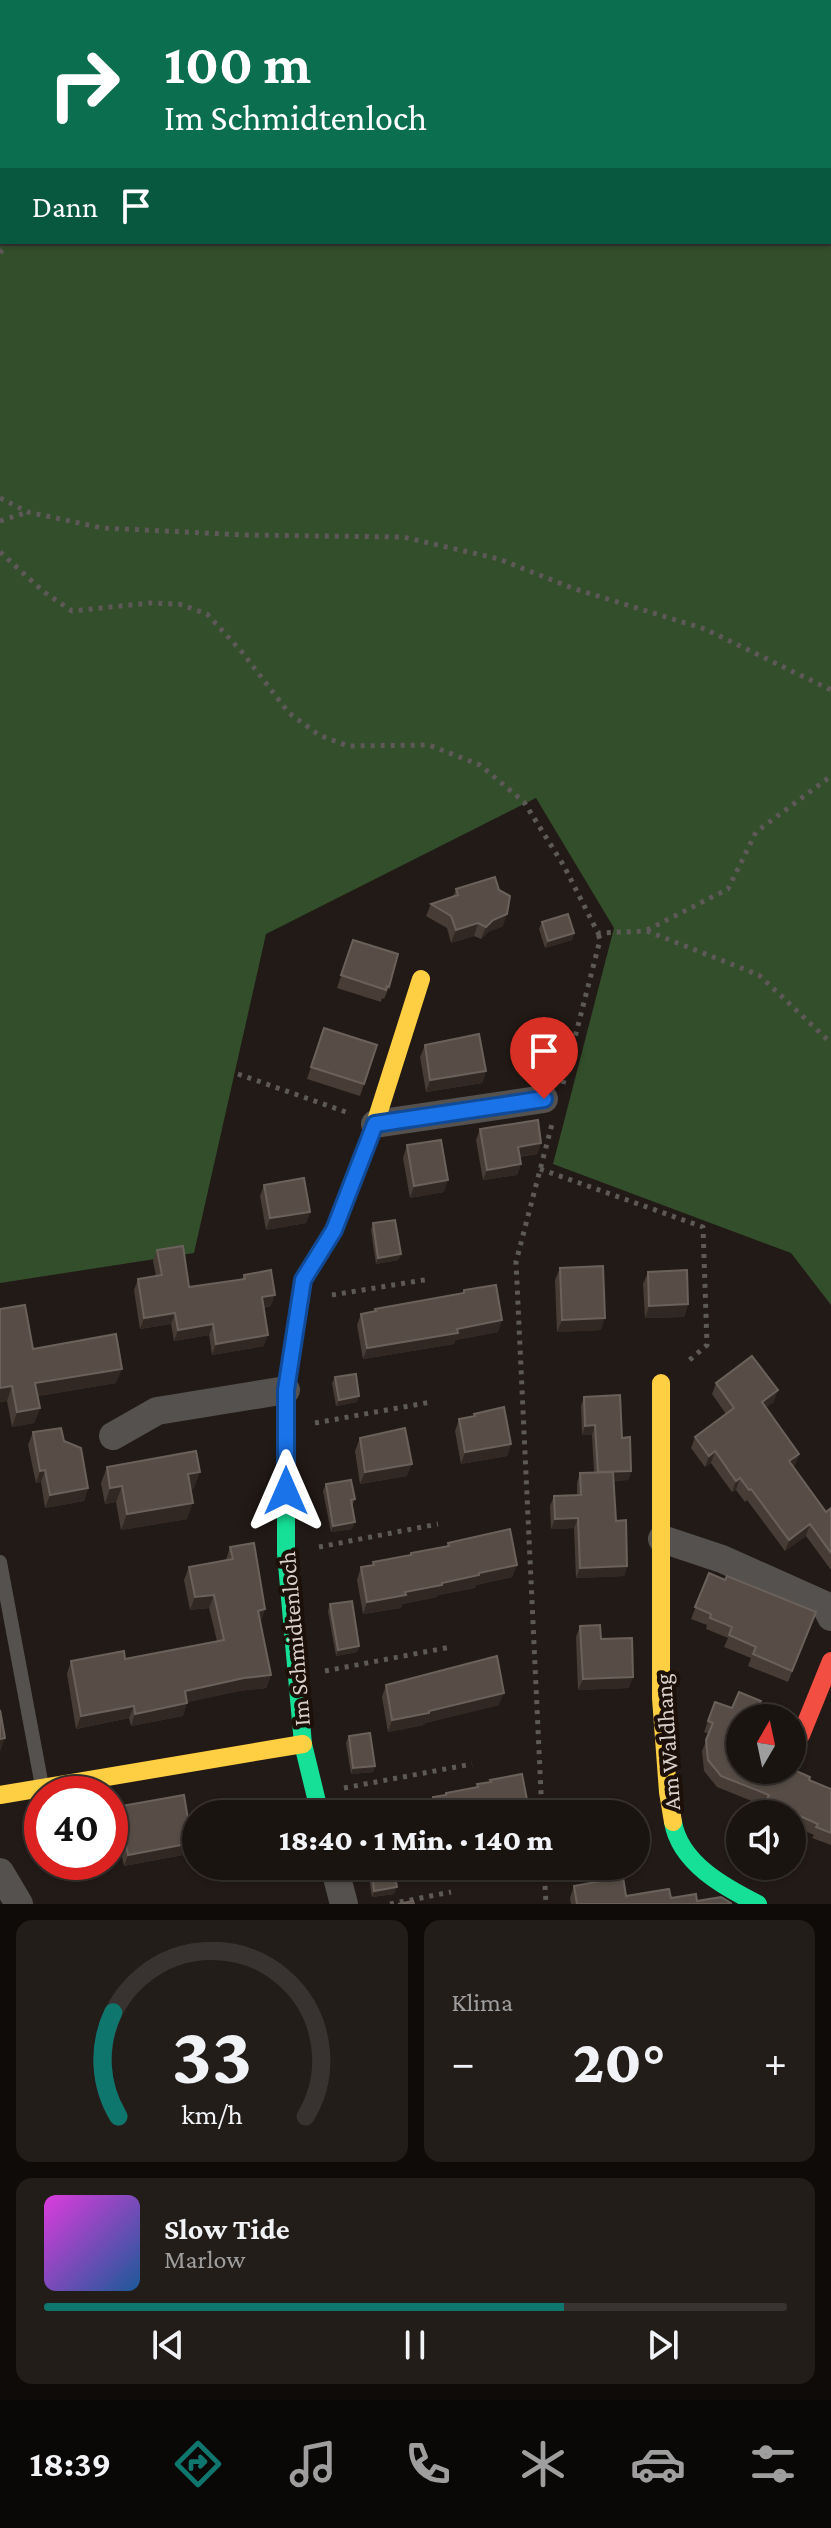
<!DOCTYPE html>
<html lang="de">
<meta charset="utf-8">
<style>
body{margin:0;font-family:"Crimson Pro",serif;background:#231d19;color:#f1f3f6;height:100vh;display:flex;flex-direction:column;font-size:30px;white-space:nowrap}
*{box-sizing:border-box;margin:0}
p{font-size:26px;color:#9f9e9f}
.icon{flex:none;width:44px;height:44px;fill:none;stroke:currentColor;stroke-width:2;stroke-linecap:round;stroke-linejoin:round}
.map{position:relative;height:1904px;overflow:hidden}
.side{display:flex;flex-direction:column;gap:16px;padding:16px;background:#0e0b09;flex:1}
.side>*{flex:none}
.hud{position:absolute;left:0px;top:0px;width:832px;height:244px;box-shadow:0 2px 6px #0004,0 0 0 2px #383330;background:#0b6e4f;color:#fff;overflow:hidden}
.needle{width:52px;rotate:9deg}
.buttons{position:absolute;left:726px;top:1704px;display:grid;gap:16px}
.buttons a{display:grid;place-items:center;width:80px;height:80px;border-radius:50%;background:#1a1410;box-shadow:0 2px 6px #0004,0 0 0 2px #383330;font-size:40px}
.speed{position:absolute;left:24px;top:1776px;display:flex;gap:16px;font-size:40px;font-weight:700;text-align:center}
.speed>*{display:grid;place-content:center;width:104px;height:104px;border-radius:50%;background:#1a1410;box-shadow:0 2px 6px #0004,0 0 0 2px #383330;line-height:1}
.speed .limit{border:12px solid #d22;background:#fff;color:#111}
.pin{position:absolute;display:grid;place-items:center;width:68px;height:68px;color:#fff;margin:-82px -34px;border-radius:50% 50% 50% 0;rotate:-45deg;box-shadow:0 0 8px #0007}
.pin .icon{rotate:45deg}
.me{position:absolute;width:88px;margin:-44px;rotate:0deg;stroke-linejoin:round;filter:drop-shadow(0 0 6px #0008)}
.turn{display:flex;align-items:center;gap:28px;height:168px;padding:0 32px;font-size:36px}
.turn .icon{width:104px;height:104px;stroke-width:2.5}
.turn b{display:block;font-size:56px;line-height:68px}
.then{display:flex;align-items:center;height:76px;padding:0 32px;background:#0003;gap:16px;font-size:30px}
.big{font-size:60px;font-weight:800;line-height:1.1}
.side .tile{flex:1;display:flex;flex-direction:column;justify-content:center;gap:12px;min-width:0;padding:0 28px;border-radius:16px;background:#231d19}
.side .dial{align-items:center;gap:0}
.dial svg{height:208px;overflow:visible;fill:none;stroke:#383330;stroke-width:7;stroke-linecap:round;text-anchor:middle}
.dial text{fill:#f1f3f6;stroke:none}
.song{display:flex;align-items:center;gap:24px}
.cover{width:96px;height:96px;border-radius:12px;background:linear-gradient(135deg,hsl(300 70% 55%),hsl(210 70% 35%))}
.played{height:8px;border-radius:4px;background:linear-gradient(90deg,#0f766e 70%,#383330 70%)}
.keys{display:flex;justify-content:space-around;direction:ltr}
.heat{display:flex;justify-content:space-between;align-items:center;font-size:44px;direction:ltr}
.side .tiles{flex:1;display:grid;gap:16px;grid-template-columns:1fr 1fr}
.tile:last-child{grid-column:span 2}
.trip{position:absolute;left:182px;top:1800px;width:468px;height:80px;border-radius:40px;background:#1a1410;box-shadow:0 2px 6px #0004,0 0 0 2px #383330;font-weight:800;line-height:80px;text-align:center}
.menu{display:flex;height:128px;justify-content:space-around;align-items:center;background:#0a0806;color:#9f9e9f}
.menu .icon{width:56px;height:56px}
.menu .current{color:#0f766e}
.menu b{font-size:36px;color:#f1f3f6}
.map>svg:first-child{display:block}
.forest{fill:#334e2a;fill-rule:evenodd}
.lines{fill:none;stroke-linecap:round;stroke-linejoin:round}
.path{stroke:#5c5957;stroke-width:5;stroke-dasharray:4 6;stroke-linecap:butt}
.lane{stroke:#54514f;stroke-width:14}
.street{stroke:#54514f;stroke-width:28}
.fast{stroke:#16e098;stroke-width:18}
.slow{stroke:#ffcf43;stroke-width:18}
.jam{stroke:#f24e42;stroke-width:18}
.wall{fill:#473d36}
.shaded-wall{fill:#322823}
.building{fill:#574d46;stroke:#6b615b;stroke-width:2}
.route-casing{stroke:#114b97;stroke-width:20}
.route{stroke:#1a73e8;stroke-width:14}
.labels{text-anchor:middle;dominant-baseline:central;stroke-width:8;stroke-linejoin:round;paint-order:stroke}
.street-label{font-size:24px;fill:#d9d0cb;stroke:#1c1009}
</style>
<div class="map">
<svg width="831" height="1904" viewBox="0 0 831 1904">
<rect width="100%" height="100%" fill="#221a16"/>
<path class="forest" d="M0 0H831V1305L791 1253 553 1164 614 928 536 798 266 934 194 1253 0 1283ZM2 2H830V242H2Z"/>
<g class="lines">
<g class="path">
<path d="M168 0 170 2"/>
<path d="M629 0 631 2"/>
<path d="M207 2 209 0"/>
<path d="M830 95H831"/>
<path d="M0 253 9 242"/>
<path d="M0 498 28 512 102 528 246 535 403 537 499 559 572 588 705 629 831 690"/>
<path d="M0 521 28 512"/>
<path d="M0 552 44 592 72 611 150 603 179 604 207 614 242 652 289 713 319 735 348 746 429 745 480 765 524 802 564 866 598 933 647 931 759 975 831 1043"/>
<path d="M647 930 728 889 756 832 831 776"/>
<path d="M238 1074 346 1112"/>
<path d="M563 1084 600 940 598 933"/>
<path d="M540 1169 703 1227 707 1345 686 1363"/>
<path d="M332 1295 430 1279"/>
<path d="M315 1423 431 1402"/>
<path d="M319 1547 438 1524"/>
<path d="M325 1671 451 1647"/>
<path d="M344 1788 472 1764"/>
<path d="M542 1814 516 1262 552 1124"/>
<path d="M544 1866 546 1904"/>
<path d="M390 1904 451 1892"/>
</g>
<path class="lane" d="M0 1562 42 1786"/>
<g class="street">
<path d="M375 1124 544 1099"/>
<path d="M113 1436 157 1411 286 1390"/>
<path d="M662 1539 722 1559 825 1605 831 1617"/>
<path d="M334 1866 344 1904"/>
<path d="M0 1872 19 1904"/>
</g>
<g class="fast">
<path d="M300 1302 286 1390V1553L303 1744 320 1814"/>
<path d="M673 1822C680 1863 724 1887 758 1904"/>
</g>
<g class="slow">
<path d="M300 1302 303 1280 334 1230 375 1124 421 979"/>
<path d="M661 1383V1698L668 1792 673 1822"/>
<path d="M0 1795 303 1744"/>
</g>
<path class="jam" d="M801 1735 831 1661"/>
</g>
<g class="wall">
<path d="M456 889 503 926 488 932 481 939 474 936 451 943 447 928 426 916 431 904 453 897Z"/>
<path d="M542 922 574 933 572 940 545 948 539 929Z"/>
<path d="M353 940 389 987 384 999 382 998 381 1002 337 988Z"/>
<path d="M324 1028 364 1084 360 1096 307 1079Z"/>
<path d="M425 1045 486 1071 482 1083 426 1092 420 1057Z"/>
<path d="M480 1129 541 1143 537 1154 519 1157 521 1164 517 1175 483 1180 476 1140Z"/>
<path d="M407 1145 444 1192 410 1198 403 1158Z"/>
<path d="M264 1185 310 1212 306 1223 266 1230 260 1196Z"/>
<path d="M373 1223 401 1254 398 1260 376 1264 371 1230Z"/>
<path d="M157 1250 189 1287 242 1279 244 1275 271 1306 263 1308 264 1346 212 1355 209 1335 174 1341 171 1324 140 1329 134 1290 138 1279 156 1276 153 1261Z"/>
<path d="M560 1268 601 1330 557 1332 555 1280Z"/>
<path d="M648 1272 688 1304 684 1317 645 1318 643 1284Z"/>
<path d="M464 1290 498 1332 455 1340 454 1344 363 1359 357 1325 361 1314 374 1311 375 1309 462 1293Z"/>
<path d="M0 1309 33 1349 116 1383 38 1396 40 1408 34 1423 12 1427 7 1401 0 1402Z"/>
<path d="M335 1377 357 1402 336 1406 332 1383Z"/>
<path d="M716 1383 774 1402 766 1407 799 1454 795 1465 793 1467 826 1512 831 1508V1570L806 1536 785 1551 747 1500 745 1502 736 1490 732 1492 711 1463 705 1467 691 1448 695 1437 726 1414 712 1394Z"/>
<path d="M584 1397 622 1438 631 1471 628 1480 614 1481 616 1521 627 1566 624 1576 576 1578 574 1528 551 1529 550 1506 554 1496 577 1495V1483L580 1473 594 1472 592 1435H582L581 1406Z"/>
<path d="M474 1414 511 1444 507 1456 461 1464 455 1431 459 1419 473 1416Z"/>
<path d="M33 1432 88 1488 84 1501 45 1508 41 1482 36 1483 28 1445Z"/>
<path d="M360 1438 407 1476 360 1484 355 1451Z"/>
<path d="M107 1467 194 1488 191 1489 187 1519 121 1530 116 1502 105 1504 101 1483Z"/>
<path d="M326 1484 355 1499 352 1506V1529L331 1532 323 1491Z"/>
<path d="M448 1543 517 1565 512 1577 476 1585 475 1588 438 1595 437 1597 402 1604 401 1608 363 1614 357 1580 361 1567 372 1565 373 1562 410 1556 411 1553 447 1546Z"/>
<path d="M230 1547 261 1622 271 1675 266 1688 239 1691 187 1702 183 1716 131 1726 129 1718 76 1729 67 1674 71 1661 125 1659 217 1641 209 1608 190 1610 184 1580 189 1567 226 1560Z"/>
<path d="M709 1573 816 1612 788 1682 748 1666 751 1658 724 1647 728 1638 706 1629 707 1625 691 1619Z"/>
<path d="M330 1604 359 1646 357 1652 336 1656 328 1611Z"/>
<path d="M580 1626 601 1639 629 1688 578 1690 576 1637Z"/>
<path d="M386 1685 499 1705 425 1723 424 1725 388 1732 382 1697Z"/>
<path d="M715 1702 740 1718V1770L809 1780 831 1789V1845L812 1838 814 1835 792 1825V1814H766L762 1812 764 1806 717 1787 704 1771 702 1751 709 1734 704 1732Z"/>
<path d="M349 1736 375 1766 373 1772 351 1774 346 1743Z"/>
<path d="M110 1808 192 1843 188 1854 124 1866 120 1847 110 1849Z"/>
<path d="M42 1820V1859L37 1860 32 1832 37 1821Z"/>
<path d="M50 1862H88L84 1871 53 1877Z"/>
<path d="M367 1866H393L394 1894 372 1897Z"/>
<path d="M574 1886 626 1896 671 1898 731 1904H571L570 1898Z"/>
</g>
<g class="shaded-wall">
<path d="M507 914 503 926 488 932 481 939 486 927 493 920Z"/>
<path d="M478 923 474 936 451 943 456 930Z"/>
<path d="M574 933 572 940 545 948 548 941Z"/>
<path d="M486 1071 482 1083 426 1092 430 1080Z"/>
<path d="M541 1143 537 1154 514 1157 518 1147Z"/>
<path d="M521 1164 517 1175 483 1180 487 1170Z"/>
<path d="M448 1180 444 1192 410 1198 414 1186Z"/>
<path d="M310 1212 306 1223 266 1230 270 1218Z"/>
<path d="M401 1254 398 1260 376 1264 378 1258Z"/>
<path d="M275 1295 271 1306 258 1308 262 1297Z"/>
<path d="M688 1304 684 1317 645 1318 649 1306Z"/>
<path d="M175 1313 171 1324 140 1329 144 1318Z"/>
<path d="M605 1318 601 1330 557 1332 562 1320Z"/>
<path d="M502 1320 498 1332 455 1340 454 1344 363 1359 367 1348Z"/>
<path d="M213 1324 209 1335 174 1341 178 1330Z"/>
<path d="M268 1335 264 1346 212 1355 216 1344Z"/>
<path d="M122 1369 116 1383 30 1397 35 1383Z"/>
<path d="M12 1386 7 1401 0 1402V1388Z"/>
<path d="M778 1390 774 1402 758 1413 762 1402Z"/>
<path d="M359 1396 357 1402 336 1406 339 1400Z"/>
<path d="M40 1408 34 1423 12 1427 17 1412Z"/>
<path d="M595 1425 592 1435H582L585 1426Z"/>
<path d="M511 1444 507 1456 461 1464 465 1452Z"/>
<path d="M715 1451 711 1463 705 1467 709 1456Z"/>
<path d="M799 1454 795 1465 785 1472 789 1461Z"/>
<path d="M412 1464 407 1476 360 1484 365 1472Z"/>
<path d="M45 1470 41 1482 36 1483 40 1471Z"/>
<path d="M631 1471 628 1480 594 1482 598 1472Z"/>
<path d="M200 1472 194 1488 182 1490 188 1474Z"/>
<path d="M740 1478 736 1490 732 1492 736 1481Z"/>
<path d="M122 1486 116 1502 105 1504 110 1488Z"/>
<path d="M88 1488 84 1501 45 1508 50 1495Z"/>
<path d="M193 1503 187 1519 121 1530 127 1514Z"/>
<path d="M578 1518 574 1528 551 1529 555 1519Z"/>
<path d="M355 1522 352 1529 331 1532 333 1526Z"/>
<path d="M810 1524 806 1536 785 1551 789 1540Z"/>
<path d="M517 1565 512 1577 476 1585 475 1588 438 1595 437 1597 402 1604 401 1608 363 1614 367 1602 479 1573Z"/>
<path d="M627 1566 624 1576 576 1578 580 1568Z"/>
<path d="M214 1595 209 1608 190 1610 195 1597Z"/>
<path d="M265 1609 261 1622 258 1611Z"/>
<path d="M359 1646 357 1652 336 1656 338 1650Z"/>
<path d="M271 1675 266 1688 239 1691 181 1704 185 1691 244 1678Z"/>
<path d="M633 1677 629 1688 578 1690 583 1679Z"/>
<path d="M504 1693 499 1705 425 1723 424 1725 388 1732 392 1720Z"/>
<path d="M187 1703 183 1716 131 1726 135 1714Z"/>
<path d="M134 1706 129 1718 76 1729 81 1716Z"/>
<path d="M5 1738 0 1752V1739Z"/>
<path d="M375 1766 373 1772 351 1774 353 1768Z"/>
<path d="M529 1810 528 1814H507Z"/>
<path d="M124 1836 120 1847 110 1849V1838Z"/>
<path d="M192 1843 188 1854 124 1866 128 1855Z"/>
<path d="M42 1848V1859L37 1860Z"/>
<path d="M77 1862H88L84 1871 53 1877 57 1866Z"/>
<path d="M397 1887 394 1894 372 1897 374 1891Z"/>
</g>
<g class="building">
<path d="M495 877 499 890 510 896 507 914 493 920 486 927 478 923 456 930 451 916 431 904 458 895 456 889Z"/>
<path d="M568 914 574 933 548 941 542 922Z"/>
<path d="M353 940 398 954 389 987 387 986 386 990 341 975Z"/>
<path d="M324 1028 377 1045 364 1084 311 1067Z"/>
<path d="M479 1034 486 1071 430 1080 425 1045Z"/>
<path d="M538 1120 541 1143 518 1147 521 1164 487 1170 480 1129Z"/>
<path d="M441 1140 448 1180 414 1186 407 1145Z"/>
<path d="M304 1178 310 1212 270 1218 264 1185Z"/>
<path d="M395 1220 401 1254 378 1258 373 1223Z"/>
<path d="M183 1246 189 1287 245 1279 244 1275 271 1270 275 1295 262 1297 268 1335 216 1344 213 1324 178 1330 175 1313 144 1318 138 1279 162 1275 157 1250Z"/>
<path d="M603 1266 605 1318 562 1320 560 1268Z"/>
<path d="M687 1270 688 1304 649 1306 648 1272Z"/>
<path d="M496 1285 502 1320 457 1329 458 1333 367 1348 361 1314 376 1311 375 1309 464 1293V1290Z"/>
<path d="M25 1305 33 1349 116 1334 122 1369 35 1383 40 1408 17 1412 12 1386 0 1388V1309Z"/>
<path d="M752 1356 778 1390 762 1402 799 1454 789 1461 826 1512 831 1508V1553L810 1524 789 1540 751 1489 749 1490 740 1478 736 1481 715 1451 709 1456 695 1437 734 1408 716 1383Z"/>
<path d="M356 1374 359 1396 339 1400 335 1377Z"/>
<path d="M620 1395 622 1438 630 1437 631 1471 598 1472 595 1425 585 1426 584 1397Z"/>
<path d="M504 1407 511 1444 465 1452 459 1419 475 1416 474 1414Z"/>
<path d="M61 1428 64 1441 81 1448 88 1488 50 1495 45 1470 40 1471 33 1432Z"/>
<path d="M405 1428 412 1464 365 1472 360 1438Z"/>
<path d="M196 1451 200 1472 188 1474 193 1503 127 1514 122 1486 110 1488 107 1467Z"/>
<path d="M613 1472 616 1521 626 1520 627 1566 580 1568 578 1518 555 1519 554 1496 581 1495 580 1473Z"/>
<path d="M351 1480 355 1499 351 1500 355 1522 333 1526 326 1484Z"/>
<path d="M510 1529 517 1565 479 1573V1575L442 1583V1585L405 1592 406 1595 367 1602 361 1567 374 1565 373 1562 411 1555V1553L449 1546 448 1543Z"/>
<path d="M254 1543 265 1609 258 1611 271 1675 244 1678 185 1691 187 1703 135 1714 134 1706 81 1716 71 1661 124 1651 125 1659 224 1640 214 1595 195 1597 189 1567 233 1559 230 1547Z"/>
<path d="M709 1573 725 1580 727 1576 816 1612 792 1671 753 1654 756 1647 729 1635 732 1627 710 1618 711 1614 695 1607Z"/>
<path d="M352 1601 359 1646 338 1650 330 1604Z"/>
<path d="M600 1625 601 1639 632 1638 633 1677 583 1679 580 1626Z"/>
<path d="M497 1656 504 1693 429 1711V1713L392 1720 386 1685Z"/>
<path d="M739 1692 761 1701 754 1718H740V1770L792 1769 810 1777 809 1780 831 1789V1833L816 1827 818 1824 766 1801 769 1795 721 1776 708 1760 706 1740 713 1723 708 1721 715 1702 732 1708Z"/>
<path d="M0 1710 5 1738 0 1739Z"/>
<path d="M370 1733 375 1766 353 1768 349 1736Z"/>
<path d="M522 1774 529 1810 507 1814H388L387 1810 433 1799V1797L446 1795V1793L478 1787 477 1784 491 1782 490 1780Z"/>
<path d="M184 1795 192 1843 128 1855 124 1836 110 1838V1808Z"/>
<path d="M293 1808 294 1814H258Z"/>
<path d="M42 1820V1849L37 1821Z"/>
<path d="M56 1862H77L57 1866Z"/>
<path d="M371 1866H393L397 1887 374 1891Z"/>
<path d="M623 1877 626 1896 669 1889 671 1898 696 1894 697 1901 721 1897 731 1903V1904H577L574 1886Z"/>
<path d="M413 1901 414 1904H398Z"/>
</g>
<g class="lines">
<defs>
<path id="route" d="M286 1491V1390L303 1280 334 1230 375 1124 544 1099"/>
</defs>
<use href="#route" class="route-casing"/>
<use href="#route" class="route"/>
</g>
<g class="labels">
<g class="street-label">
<text transform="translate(294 1639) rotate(-95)">Im Schmidtenloch</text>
<text transform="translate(667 1742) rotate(-94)">Am Waldhang</text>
</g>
</g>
</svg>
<div class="buttons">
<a><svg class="needle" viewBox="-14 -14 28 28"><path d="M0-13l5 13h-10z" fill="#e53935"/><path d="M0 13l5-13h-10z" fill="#9f9e9f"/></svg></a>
<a><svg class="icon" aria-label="sound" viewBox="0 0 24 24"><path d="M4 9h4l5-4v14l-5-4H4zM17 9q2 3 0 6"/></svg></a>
</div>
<div class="speed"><div class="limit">40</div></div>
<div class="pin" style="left:544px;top:1099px;background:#d93025"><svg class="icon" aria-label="arrive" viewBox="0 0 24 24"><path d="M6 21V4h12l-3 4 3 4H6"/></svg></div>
<svg class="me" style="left:286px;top:1491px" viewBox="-20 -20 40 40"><path d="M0-17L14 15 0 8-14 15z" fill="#1a73e8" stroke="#fff" stroke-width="4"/></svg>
<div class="trip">18:40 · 1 Min. · 140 m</div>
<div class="hud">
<div class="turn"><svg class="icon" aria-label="right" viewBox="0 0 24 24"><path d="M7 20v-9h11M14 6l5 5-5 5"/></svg><div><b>100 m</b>Im Schmidtenloch</div></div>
<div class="then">Dann<svg class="icon" aria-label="arrive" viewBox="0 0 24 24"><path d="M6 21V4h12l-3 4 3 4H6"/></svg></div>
</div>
</div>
<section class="side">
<div class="tiles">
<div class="tile dial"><svg viewBox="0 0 100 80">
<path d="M14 69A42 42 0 1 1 86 69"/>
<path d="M14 69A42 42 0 0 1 12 29" stroke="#0f766e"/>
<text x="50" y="56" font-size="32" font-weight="700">33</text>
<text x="50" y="72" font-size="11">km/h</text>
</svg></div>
<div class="tile"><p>Klima</p>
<div class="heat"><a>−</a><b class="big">20°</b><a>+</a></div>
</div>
<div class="tile">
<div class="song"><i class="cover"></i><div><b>Slow Tide</b><p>Marlow</p></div></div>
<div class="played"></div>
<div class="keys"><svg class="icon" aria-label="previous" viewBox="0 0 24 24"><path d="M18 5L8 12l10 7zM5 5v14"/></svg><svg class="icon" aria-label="pause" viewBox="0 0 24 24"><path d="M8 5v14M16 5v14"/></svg><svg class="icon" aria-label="next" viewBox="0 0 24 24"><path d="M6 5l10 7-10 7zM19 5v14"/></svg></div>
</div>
</div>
</section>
<nav class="menu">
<b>18:39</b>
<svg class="icon current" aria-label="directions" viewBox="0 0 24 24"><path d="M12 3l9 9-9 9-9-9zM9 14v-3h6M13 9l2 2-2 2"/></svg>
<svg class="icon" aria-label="music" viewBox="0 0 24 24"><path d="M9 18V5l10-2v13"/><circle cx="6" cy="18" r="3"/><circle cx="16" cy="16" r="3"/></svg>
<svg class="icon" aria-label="phone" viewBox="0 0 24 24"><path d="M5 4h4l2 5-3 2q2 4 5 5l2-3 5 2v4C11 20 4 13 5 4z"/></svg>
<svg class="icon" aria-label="climate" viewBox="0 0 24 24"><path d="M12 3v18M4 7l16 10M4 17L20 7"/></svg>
<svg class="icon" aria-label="car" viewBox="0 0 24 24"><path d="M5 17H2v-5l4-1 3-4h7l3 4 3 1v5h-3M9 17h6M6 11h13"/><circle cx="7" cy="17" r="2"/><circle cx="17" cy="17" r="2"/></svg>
<svg class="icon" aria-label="filters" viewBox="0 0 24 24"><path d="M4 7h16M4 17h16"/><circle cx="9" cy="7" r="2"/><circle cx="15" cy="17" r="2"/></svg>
</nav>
